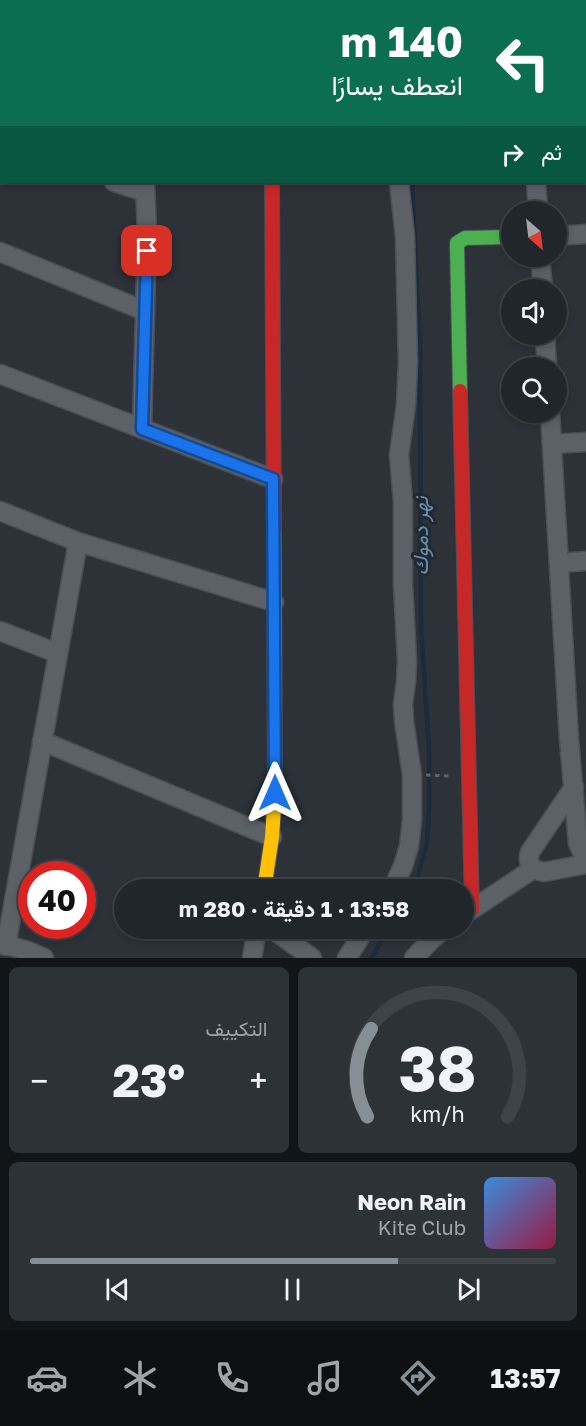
<!DOCTYPE html>
<html lang="ar">
<meta charset="utf-8">
<style>
body{margin:0;font-family:"Golos Text",Vazirmatn,sans-serif;background:#2d3236;color:#f1f3f6;direction:rtl;height:100vh;display:flex;flex-direction:column;font-size:22px;white-space:nowrap}
*{box-sizing:border-box;margin:0}
p{font-size:20px;color:#a2a5a8}
.icon{flex:none;width:33px;height:33px;fill:none;stroke:currentColor;stroke-width:2;stroke-linecap:round;stroke-linejoin:round}
.map{position:relative;height:958px;overflow:hidden;direction:ltr}
.side{display:flex;flex-direction:column;gap:9px;padding:9px;background:#121517;flex:1}
.side>*{flex:none}
.banner{position:absolute;left:0px;top:0px;width:586px;height:183px;box-shadow:0 3px 9px #0003,0 0 0 2px #3e4347;direction:rtl;background:#0b6e4f;color:#fff;overflow:hidden}
.needle{width:39px;rotate:152deg}
.tools{position:absolute;left:501px;top:201px;display:grid;gap:12px}
.tools a{display:grid;place-items:center;width:66px;height:66px;border-radius:50%;background:#21262a;box-shadow:0 3px 9px #0003,0 0 0 2px #3e4347;font-size:30px}
.speed{position:absolute;left:18px;top:861px;display:flex;gap:12px;font-size:30px;font-weight:700;text-align:center}
.speed>*{display:grid;place-content:center;width:78px;height:78px;border-radius:50%;background:#21262a;box-shadow:0 3px 9px #0003,0 0 0 2px #3e4347;line-height:1}
.speed .limit{border:9px solid #d22;background:#fff;color:#111}
.pin{position:absolute;display:grid;place-items:center;width:51px;height:51px;color:#fff;margin:-26px;border-radius:12px;box-shadow:0 3px 9px #0006}
.me{position:absolute;width:66px;margin:-33px;rotate:0deg;stroke-linejoin:round;filter:drop-shadow(0 0 4px #0008)}
.turn{display:flex;align-items:center;gap:21px;height:126px;padding:0 24px;font-size:27px}
.turn .icon{width:78px;height:78px;stroke-width:2.5}
.turn b{display:block;font-size:42px;line-height:51px}
.then{display:flex;align-items:center;height:57px;padding:0 24px;background:#0003;gap:12px;font-size:22px}
.big{font-size:45px;font-weight:700;line-height:1.1}
.side .widget{flex:1;display:flex;flex-direction:column;justify-content:center;gap:9px;min-width:0;padding:0 21px;border-radius:9px;background:#2d3236}
.side .dial{align-items:center;gap:0}
.dial svg{height:156px;overflow:visible;fill:none;stroke:#3e4347;stroke-width:7;stroke-linecap:round;text-anchor:middle}
.dial text{fill:#f1f3f6;stroke:none}
.song{display:flex;align-items:center;gap:18px}
.cover{width:72px;height:72px;border-radius:9px;background:linear-gradient(135deg,hsl(210 70% 55%),hsl(340 70% 35%))}
.played{height:6px;border-radius:3px;background:linear-gradient(90deg,#868e96 70%,#3e4347 70%)}
.keys{display:flex;justify-content:space-around;direction:ltr}
.heat{display:flex;justify-content:space-between;align-items:center;font-size:33px;direction:ltr}
.side .tiles{flex:1;display:grid;gap:9px;grid-template-columns:1fr 1fr}
.widget:last-child{grid-column:span 2}
.trip{position:absolute;left:114px;top:879px;width:360px;height:60px;border-radius:30px;background:#21262a;box-shadow:0 3px 9px #0003,0 0 0 2px #3e4347;font-weight:700;line-height:60px;text-align:center;direction:rtl}
.tabs{display:flex;height:96px;justify-content:space-around;align-items:center;background:#0d0f11;color:#a2a5a8}
.tabs .icon{width:42px;height:42px}
.tabs .current{color:#868e96}
.tabs b{font-size:27px;color:#f1f3f6}
.map>svg:first-child{display:block}
.lines{fill:none;stroke-linecap:round;stroke-linejoin:round}
.stream{stroke:#1b2b3c;stroke-width:4.5}
.street-casing{stroke:#4a4f55;stroke-width:21}
.fast-casing{stroke:#4a4f55;stroke-width:16}
.slow-casing{stroke:#4a4f55;stroke-width:16}
.jam-casing{stroke:#4a4f55;stroke-width:16}
.path{stroke:#5e6468;stroke-width:3;stroke-dasharray:4.5 4.5;stroke-linecap:butt}
.street{stroke:#5c6067;stroke-width:18}
.fast{stroke:#4caf50;stroke-width:14}
.slow{stroke:#ffc107;stroke-width:14}
.jam{stroke:#c62828;stroke-width:14}
.route-casing{stroke:#114b97;stroke-width:15}
.route{stroke:#1a73e8;stroke-width:10}
.labels{text-anchor:middle;dominant-baseline:central;stroke-width:6;stroke-linejoin:round;paint-order:stroke}
.water-label{font-size:21px;font-style:italic;fill:#718ba7;stroke:#1f2934}
</style>
<div class="map">
<svg width="586" height="958" viewBox="0 0 586 958">
<rect width="100%" height="100%" fill="#2c3238"/>
<g class="lines">
<g class="stream">
<path d="M401 0V2"/>
<path d="M412 182 420 349 421 627 429 749V809L427 843 414 890"/>
<path d="M371 958 390 928"/>
</g>
<defs>
<g id="street">
<path d="M271 0V2"/>
<path d="M390 0V2"/>
<path d="M524 0V2"/>
<path d="M145 2V0"/>
<path d="M585 3H586"/>
<path d="M0 60 2 61"/>
<path d="M585 120H586"/>
<path d="M0 139 2 140"/>
<path d="M114 182 145 192"/>
<path d="M536 182 538 212"/>
<path d="M556 236 586 234"/>
<path d="M0 252 145 311"/>
<path d="M540 256 543 290"/>
<path d="M545 334 547 368"/>
<path d="M0 374 273 479"/>
<path d="M550 412 569 739 578 843 581 850 586 856"/>
<path d="M142 429 147 233 145 182"/>
<path d="M552 444 586 442"/>
<path d="M0 511 78 542 274 602"/>
<path d="M559 563 586 561"/>
<path d="M0 631 57 653"/>
<path d="M42 741 272 837"/>
<path d="M574 787 530 852C526 864 533 871 544 872L586 864"/>
<path d="M392 890 403 866 409 846 412 820V775L404 721 403 704 406 682 407 661 403 584V502L399 455 406 405 408 362 405 237 399 182"/>
<path d="M465 914 533 869"/>
<path d="M271 928 312 958"/>
<path d="M0 943 28 951 44 958"/>
<path d="M6 946 78 542"/>
<path d="M252 958 257 928"/>
<path d="M347 958 366 928"/>
<path d="M414 958 430 941 445 928"/>
</g>
<path id="fast" d="M460 391 457 243 465 238 512 237"/>
<path id="slow" d="M264 890 272 837 275 793 274 530"/>
<g id="jam">
<path d="M272 182 274 530"/>
<path d="M460 391 472 909"/>
</g>
</defs>
<use href="#street" class="street-casing"/>
<use href="#fast" class="fast-casing"/>
<use href="#slow" class="slow-casing"/>
<use href="#jam" class="jam-casing"/>
<path class="path" d="M426 775 449 776"/>
<use href="#street" class="street"/>
<use href="#fast" class="fast"/>
<use href="#slow" class="slow"/>
<use href="#jam" class="jam"/>
</g>
<g class="lines">
<defs>
<path id="route" d="M147 251 142 429 273 479 275 793"/>
</defs>
<use href="#route" class="route-casing"/>
<use href="#route" class="route"/>
</g>
<g class="labels">
<g class="water-label">
<text transform="translate(420 536) rotate(-90)">نهر دموك</text>
</g>
</g>
</svg>
<div class="tools">
<a><svg class="needle" viewBox="-14 -14 28 28"><path d="M0-13l5 13h-10z" fill="#e53935"/><path d="M0 13l5-13h-10z" fill="#a2a5a8"/></svg></a>
<a><svg class="icon" aria-label="sound" viewBox="0 0 24 24"><path d="M4 9h4l5-4v14l-5-4H4zM17 9q2 3 0 6"/></svg></a>
<a><svg class="icon" aria-label="search" viewBox="0 0 24 24"><circle cx="10" cy="10" r="6"/><path d="M15 15l6 6"/></svg></a>
</div>
<div class="speed"><div class="limit">40</div></div>
<div class="pin" style="left:147px;top:251px;background:#d93025"><svg class="icon" aria-label="arrive" viewBox="0 0 24 24"><path d="M6 21V4h12l-3 4 3 4H6"/></svg></div>
<svg class="me" style="left:275px;top:793px" viewBox="-20 -20 40 40"><path d="M0-17L14 15 0 8-14 15z" fill="#1a73e8" stroke="#fff" stroke-width="4"/></svg>
<div class="trip">13:58 · 1 دقيقة · 280 m</div>
<div class="banner">
<div class="turn"><svg class="icon" aria-label="left" viewBox="0 0 24 24"><path d="M17 20v-9H6M10 6l-5 5 5 5"/></svg><div><b>140 m</b>انعطف يسارًا</div></div>
<div class="then">ثم<svg class="icon" aria-label="right" viewBox="0 0 24 24"><path d="M7 20v-9h11M14 6l5 5-5 5"/></svg></div>
</div>
</div>
<section class="side">
<div class="tiles">
<div class="widget dial"><svg viewBox="0 0 100 80">
<path d="M14 69A42 42 0 1 1 86 69"/>
<path d="M14 69A42 42 0 0 1 16 24" stroke="#868e96"/>
<text x="50" y="56" font-size="32" font-weight="700">38</text>
<text x="50" y="72" font-size="11">km/h</text>
</svg></div>
<div class="widget"><p>التكييف</p>
<div class="heat"><a>−</a><b class="big">23°</b><a>+</a></div>
</div>
<div class="widget">
<div class="song"><i class="cover"></i><div><b>Neon Rain</b><p>Kite Club</p></div></div>
<div class="played"></div>
<div class="keys"><svg class="icon" aria-label="previous" viewBox="0 0 24 24"><path d="M18 5L8 12l10 7zM5 5v14"/></svg><svg class="icon" aria-label="pause" viewBox="0 0 24 24"><path d="M8 5v14M16 5v14"/></svg><svg class="icon" aria-label="next" viewBox="0 0 24 24"><path d="M6 5l10 7-10 7zM19 5v14"/></svg></div>
</div>
</div>
</section>
<nav class="tabs">
<b>13:57</b>
<svg class="icon current" aria-label="directions" viewBox="0 0 24 24"><path d="M12 3l9 9-9 9-9-9zM9 14v-3h6M13 9l2 2-2 2"/></svg>
<svg class="icon" aria-label="music" viewBox="0 0 24 24"><path d="M9 18V5l10-2v13"/><circle cx="6" cy="18" r="3"/><circle cx="16" cy="16" r="3"/></svg>
<svg class="icon" aria-label="phone" viewBox="0 0 24 24"><path d="M5 4h4l2 5-3 2q2 4 5 5l2-3 5 2v4C11 20 4 13 5 4z"/></svg>
<svg class="icon" aria-label="climate" viewBox="0 0 24 24"><path d="M12 3v18M4 7l16 10M4 17L20 7"/></svg>
<svg class="icon" aria-label="car" viewBox="0 0 24 24"><path d="M5 17H2v-5l4-1 3-4h7l3 4 3 1v5h-3M9 17h6M6 11h13"/><circle cx="7" cy="17" r="2"/><circle cx="17" cy="17" r="2"/></svg>
</nav>
